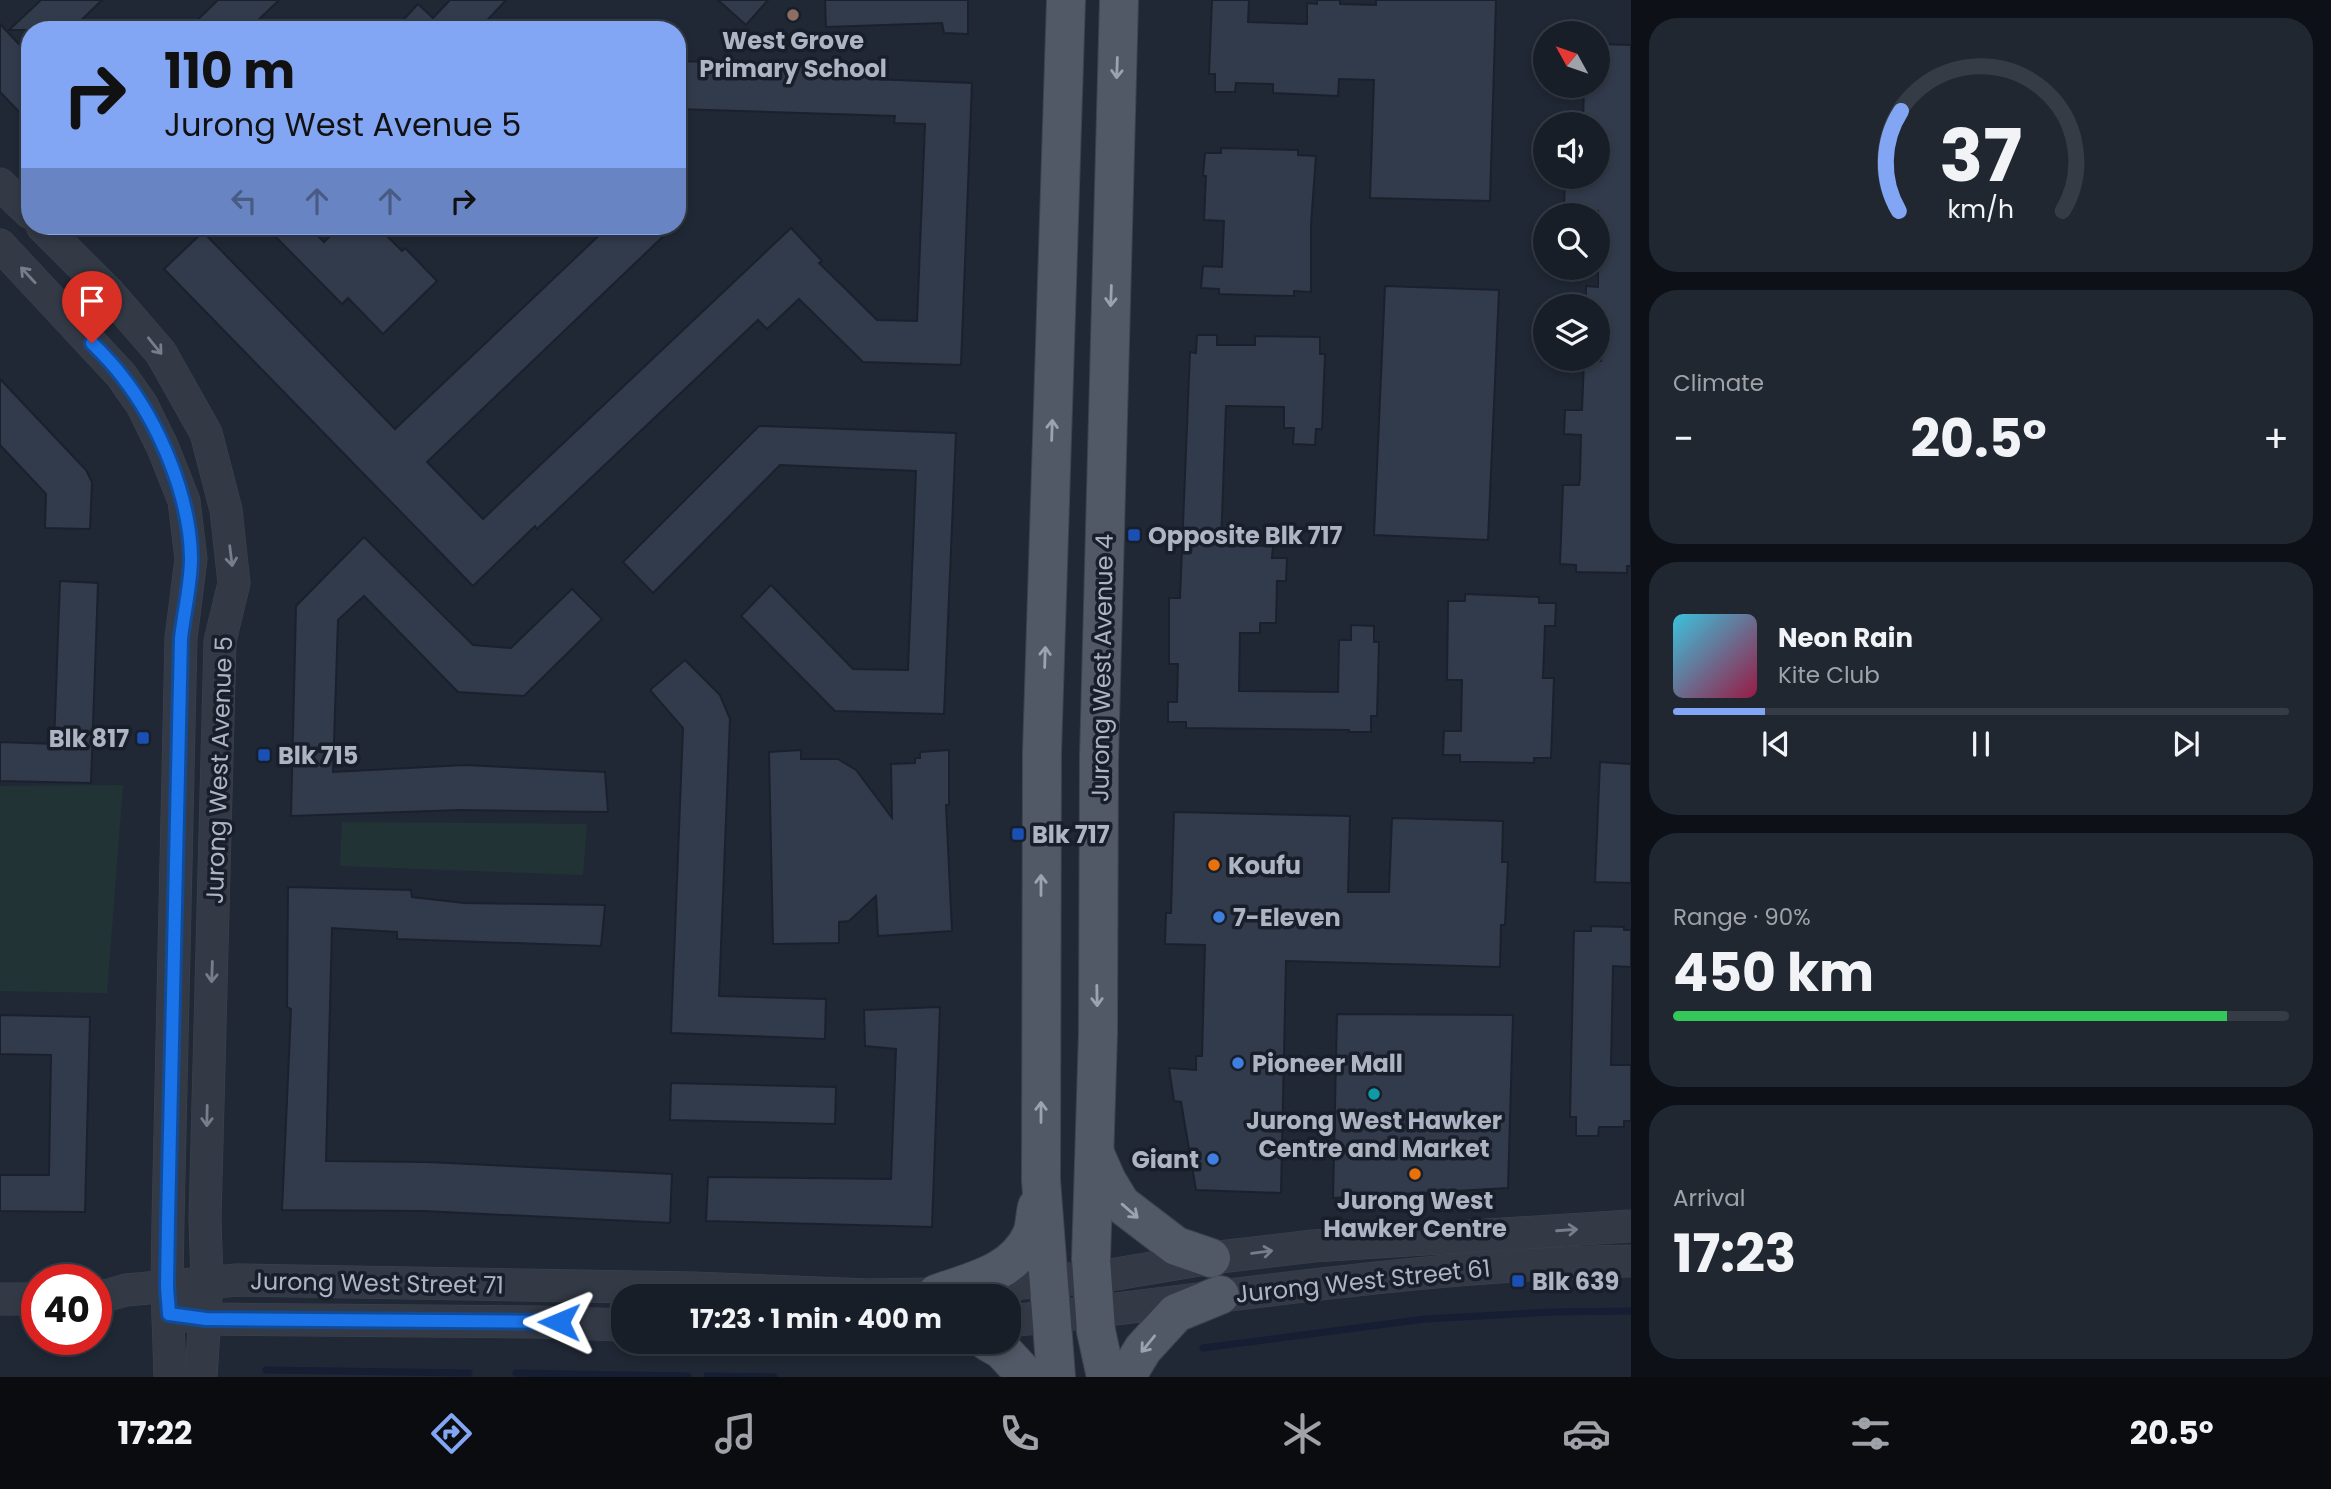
<!DOCTYPE html>
<meta charset="utf-8">
<style>
body{margin:0;font-family:Poppins,sans-serif;background:#212730;color:#f1f3f6;height:100vh;display:flex;flex-direction:column;font-size:26px;white-space:nowrap}
*{box-sizing:border-box;margin:0}
p{font-size:23px;color:#9fa2a8}
.icon{flex:none;width:38px;height:38px;fill:none;stroke:currentColor;stroke-width:2;stroke-linecap:round;stroke-linejoin:round}
.map{position:relative;flex:1;overflow:hidden}
.side{display:flex;flex-direction:column;gap:18px;padding:18px;background:#0d1016;width:700px}
.side>*{flex:none}
.top-card{position:absolute;left:21px;top:21px;width:665px;height:214px;border-radius:28px;box-shadow:0 4px 10px #0003,0 0 0 2px #363c45;background:#82a6f3;color:#111;overflow:hidden}
.needle{width:46px;rotate:310deg}
.tools{position:absolute;left:1533px;top:21px;display:grid;gap:14px}
.tools a{display:grid;place-items:center;width:77px;height:77px;border-radius:50%;background:#181e28;box-shadow:0 4px 10px #0003,0 0 0 2px #363c45;font-size:35px}
.speed{position:absolute;left:21px;top:1264px;display:flex;gap:14px;font-size:35px;font-weight:700;text-align:center}
.speed>*{display:grid;place-content:center;width:91px;height:91px;border-radius:50%;background:#181e28;box-shadow:0 4px 10px #0003,0 0 0 2px #363c45;line-height:1}
.speed .limit{border:10px solid #d22;background:#fff;color:#111}
.pin{position:absolute;display:grid;place-items:center;width:60px;height:60px;color:#fff;margin:-72px -30px;border-radius:50% 50% 50% 0;rotate:-45deg;box-shadow:0 0 7px #0007}
.pin .icon{rotate:45deg}
.me{position:absolute;width:77px;margin:-38px;rotate:271deg;stroke-linejoin:round;filter:drop-shadow(0 0 5px #0008)}
.turn{display:flex;align-items:center;gap:24px;height:147px;padding:0 28px;font-size:32px}
.turn .icon{width:91px;height:91px;stroke-width:2.5}
.turn b{display:block;font-size:49px;line-height:60px}
.lanes{display:flex;align-items:center;height:66px;padding:0 28px;background:#0003;justify-content:center;gap:35px;direction:ltr}
.lanes .off{opacity:.35}
.big{font-size:52px;font-weight:700;line-height:1.1}
.side .tile{flex:1;display:flex;flex-direction:column;justify-content:center;gap:10px;min-width:0;padding:0 24px;border-radius:28px;background:#212730}
.side .dial{align-items:center;gap:0}
.dial svg{height:182px;overflow:visible;fill:none;stroke:#363c45;stroke-width:7;stroke-linecap:round;text-anchor:middle}
.dial text{fill:#f1f3f6;stroke:none}
.song{display:flex;align-items:center;gap:21px}
.cover{width:84px;height:84px;border-radius:10px;background:linear-gradient(135deg,hsl(190 70% 55%),hsl(340 70% 35%))}
.played{height:7px;border-radius:4px;background:linear-gradient(90deg,#82a6f3 15%,#363c45 15%)}
.keys{display:flex;justify-content:space-around;direction:ltr}
.heat{display:flex;justify-content:space-between;align-items:center;font-size:38px;direction:ltr}
.charge{height:10px;border-radius:5px;background:linear-gradient(90deg,#34c759 90%,#363c45 0)}
.trip{position:absolute;left:611px;top:1284px;width:410px;height:70px;border-radius:28px;background:#181e28;box-shadow:0 4px 10px #0003,0 0 0 2px #363c45;font-weight:700;line-height:70px;text-align:center}
.tabs{display:flex;height:112px;justify-content:space-around;align-items:center;background:#0a0c10;color:#9fa2a8}
.tabs .icon{width:49px;height:49px}
.tabs .current{color:#82a6f3}
.tabs b{font-size:32px;color:#f1f3f6}
main{display:flex;flex:1;min-height:0}
.map>svg:first-child{display:block}
.green{fill:#223336}
.lines{fill:none;stroke-linecap:round;stroke-linejoin:round}
.stream{stroke:#151e32;stroke-width:7}
.building{fill:#323b4c;stroke:#1b212c;stroke-width:2}
.minor-casing{stroke:#3d434f;stroke-width:33}
.major-casing{stroke:#3d434f;stroke-width:40}
.minor{stroke:#333a46;stroke-width:32}
.major{stroke:#515966;stroke-width:38}
.oneway{stroke:#9ba2b0}
.oneway2{stroke:#767d8b}
.route-casing{stroke:#114b97;stroke-width:18}
.route{stroke:#1a73e8;stroke-width:12}
.education-dot{fill:#8d6e63;stroke:#191f2a;stroke-width:2.5}
.transit-dot{fill:#1a4fb4;stroke:#191f2a;stroke-width:2.5}
.food-dot{fill:#e8710a;stroke:#191f2a;stroke-width:2.5}
.shop-dot{fill:#3f7fe0;stroke:#191f2a;stroke-width:2.5}
.culture-dot{fill:#0f9aa8;stroke:#191f2a;stroke-width:2.5}
.labels{text-anchor:middle;dominant-baseline:central;stroke-width:7;stroke-linejoin:round;paint-order:stroke}
.poi-label{font-size:24px;font-weight:bold;fill:#adb4c3;stroke:#191f2a;text-anchor:start}
.street-label{font-size:24px;fill:#adb4c3;stroke:#191f2a}
</style>
<main>
<div class="map">
<svg width="1631" height="1377" viewBox="0 0 1631 1377">
<rect width="100%" height="100%" fill="#202835"/>
<g class="green">
<path d="M123 785 107 993 0 991V786Z"/>
<path d="M342 822 587 824 583 875 340 866Z"/>
</g>
<g class="lines">
<g class="stream">
<path d="M1203 1348 1425 1319 1553 1312 1631 1311"/>
<path d="M266 1370 469 1373"/>
<path d="M516 1373 688 1376"/>
<path d="M707 1376 774 1377"/>
</g>
</g>
<g class="building">
<path d="M41 0H102L71 30H9Z"/>
<path d="M218 0H279L248 30H187Z"/>
<path d="M450 0H506L478 30H394L418 4 433 18Z"/>
<path d="M718 0H768L746 25Z"/>
<path d="M825 0H968V34L944 33 942 23 826 27Z"/>
<path d="M1212 0H1249L1248 22 1307 24V3L1317 4V0H1340V4L1376 5V0H1496L1490 201 1370 198 1374 80 1339 79 1338 96 1273 93V84L1236 83 1235 92H1215V74H1209Z"/>
<path d="M0 24 30 56V123L0 92Z"/>
<path d="M1598 44 1631 45V566H1627V573L1576 572V565L1560 564 1563 485H1579L1580 478 1581 435 1564 434 1565 410H1582L1584 361H1601L1602 310H1598V306H1586V286L1598 287V211H1581V204H1564L1565 181H1581V177H1598V124H1583L1584 86H1598Z"/>
<path d="M677 61 872 67V79L972 83 961 365 863 362 799 299 767 329 758 320 537 529 535 526 473 586 164 269 203 232 395 429 609 226H674L427 462 483 519 791 228 822 261 819 263 877 320 917 321 925 124 894 123 895 116 677 109Z"/>
<path d="M1221 148 1298 150V155L1316 156 1311 224V292L1294 291V296L1250 295 1219 294V289L1201 288 1203 266 1222 267 1224 221 1204 220 1206 176H1203L1205 153H1221Z"/>
<path d="M265 226H308L324 242 341 226H377L402 251 405 248 437 281 383 334 348 298 342 304Z"/>
<path d="M1385 286 1499 290 1488 540 1374 535Z"/>
<path d="M1197 335H1217V345H1255V336L1320 337V354H1325L1322 429H1316L1315 445 1293 444 1294 428H1284V407L1226 406 1221 545 1273 546 1272 558H1287L1286 581H1277L1276 623H1260V633H1240L1239 691 1338 692 1339 640H1351V625L1374 626V642H1379L1377 716H1371V732H1349V730L1186 728V722H1168V702H1177L1178 664H1169V598H1180L1190 352 1196 353Z"/>
<path d="M0 379 86 470 92 482 90 529 45 528 46 494 0 445Z"/>
<path d="M759 426 956 433 944 714 835 711 741 616 771 585 853 669 908 670 916 471 780 465 653 593 623 562Z"/>
<path d="M364 537 473 645 511 648 572 589 602 619 524 696 458 692 364 596 338 620 333 772 465 765 605 772 608 812 459 810 291 816 296 606Z"/>
<path d="M60 581 98 583 91 783 0 781V742L54 744Z"/>
<path d="M1465 594 1539 597V603H1556L1555 626H1545L1543 678H1554L1551 758H1534V763L1480 762H1460V755H1443L1444 731H1461L1462 680H1447L1448 601H1465Z"/>
<path d="M685 660 720 695 730 719 719 996 826 999 825 1039 671 1033 683 728 650 690Z"/>
<path d="M801 750V759H838L856 770 892 818 891 764 915 763V758H920V752L949 750V805H946L952 931 878 936 876 896 849 921 839 922V943L773 944 769 752Z"/>
<path d="M1600 762 1631 764V883L1595 882Z"/>
<path d="M1174 812 1350 816 1348 892H1389L1392 818 1503 821 1502 862H1508L1505 925H1501L1500 967 1286 961 1281 1193 1196 1190 1181 1102 1174 1101 1169 1068 1196 1070V1056H1202L1205 945 1165 944 1166 913H1171Z"/>
<path d="M288 887 411 890 412 897 464 903 605 905 601 946 397 939V932L332 928 326 1161 427 1162 672 1174 670 1223 424 1211 282 1210 290 1033 291 1009 287 1007Z"/>
<path d="M1591 926 1624 927V930H1631V967L1613 966 1611 1065H1631V1121H1624V1127H1599L1598 1136H1576V1117H1570L1574 931H1591Z"/>
<path d="M940 1007 932 1227 706 1221 708 1177 891 1179 896 1049 865 1046 864 1010Z"/>
<path d="M1337 1014 1513 1015 1508 1188 1333 1198Z"/>
<path d="M0 1015 90 1017 85 1212 0 1211V1175H49L51 1055 0 1054Z"/>
<path d="M671 1083 836 1087 835 1124 670 1120Z"/>
</g>
<g class="lines">
<defs>
<g id="minor">
<path d="M0 184 30 213"/>
<path d="M42 226 110 294 161 353 206 433 226 510 234 583 220 641 205 1219 207 1281 201 1377"/>
<path d="M0 245 121 375 142 405 163 448 184 501 191 559 181 638 168 1221 167 1288 170 1377"/>
<path d="M98 1298 126 1290 237 1280 693 1288 867 1295 936 1294 1047 1280 1092 1278 1211 1258 1313 1246 1631 1226"/>
<path d="M0 1299H37"/>
<path d="M187 1316 206 1319 538 1322 623 1325"/>
<path d="M1008 1321C1215 1300 1422 1264 1631 1261"/>
</g>
<g id="major">
<path d="M1096 1156 1107 1181 1121 1204 1176 1246 1211 1258"/>
<path d="M936 1294C972 1281 1015 1273 1032 1234 1035 1226 1035 1215 1037 1207"/>
<path d="M988 1342 1002 1350 1027 1377"/>
<path d="M1056 1377 1041 1180 1042 752 1066 0"/>
<path d="M1106 1377 1096 1331 1091 1259 1098 1033 1099 758 1119 0"/>
<path d="M1126 1377 1143 1349 1176 1313 1220 1295"/>
</g>
</defs>
<use href="#minor" class="minor-casing"/>
<use href="#major" class="major-casing"/>
<use href="#minor" class="minor"/>
<use href="#major" class="major"/>
</g>
<defs><path id="oneway-shaft" d="M-6 0H5M1.5-3L5.5 0L1.5 3" fill="none" stroke-width="1.6" stroke-linecap="round" stroke-linejoin="round" transform="scale(1.75)"/></defs>
<g class="oneway">
<use href="#oneway-shaft" transform="translate(1117 68) rotate(92)"/>
<use href="#oneway-shaft" transform="translate(1111 296) rotate(92)"/>
<use href="#oneway-shaft" transform="translate(1052 430) rotate(-88)"/>
<use href="#oneway-shaft" transform="translate(1045 657) rotate(-88)"/>
<use href="#oneway-shaft" transform="translate(1041 885) rotate(-90)"/>
<use href="#oneway-shaft" transform="translate(1097 996) rotate(89)"/>
<use href="#oneway-shaft" transform="translate(1041 1112) rotate(-90)"/>
<use href="#oneway-shaft" transform="translate(1130 1211) rotate(41)"/>
<use href="#oneway-shaft" transform="translate(1148 1344) rotate(129)"/>
</g>
<g class="oneway2">
<use href="#oneway-shaft" transform="translate(28 275) rotate(-133)"/>
<use href="#oneway-shaft" transform="translate(155 346) rotate(51)"/>
<use href="#oneway-shaft" transform="translate(231 556) rotate(83)"/>
<use href="#oneway-shaft" transform="translate(212 972) rotate(92)"/>
<use href="#oneway-shaft" transform="translate(207 1116) rotate(91)"/>
<use href="#oneway-shaft" transform="translate(1567 1230) rotate(-4)"/>
<use href="#oneway-shaft" transform="translate(1262 1252) rotate(-7)"/>
</g>
<g class="lines">
<defs>
<path id="route" d="M92 343C102 353 112 363 121 375 159 423 190 496 191 558 191 584 184 612 181 638L168 1221 167 1287 169 1314 206 1319 559 1322"/>
</defs>
<use href="#route" class="route-casing"/>
<use href="#route" class="route"/>
</g>
<circle class="education-dot" cx="793" cy="15" r="7"/>
<g class="transit-dot">
<rect x="1127" y="528" width="14" height="14" rx="3.5"/>
<rect x="136" y="731" width="14" height="14" rx="3.5"/>
<rect x="257" y="748" width="14" height="14" rx="3.5"/>
<rect x="1011" y="827" width="14" height="14" rx="3.5"/>
<rect x="1511" y="1274" width="14" height="14" rx="3.5"/>
</g>
<g class="food-dot">
<circle cx="1214" cy="865" r="7"/>
<circle cx="1415" cy="1174" r="7"/>
</g>
<g class="shop-dot">
<circle cx="1219" cy="917" r="7"/>
<circle cx="1238" cy="1063" r="7"/>
<circle cx="1213" cy="1159" r="7"/>
</g>
<circle class="culture-dot" cx="1374" cy="1094" r="7"/>
<g class="labels">
<g class="poi-label">
<text x="793" y="40" text-anchor="middle">West Grove<tspan x="793" dy="28">Primary School</tspan></text>
<text x="1148" y="535">Opposite Blk 717</text>
<text x="129" y="738" text-anchor="end">Blk 817</text>
<text x="278" y="755">Blk 715</text>
<text x="1032" y="834">Blk 717</text>
<text x="1228" y="865">Koufu</text>
<text x="1233" y="917">7-Eleven</text>
<text x="1252" y="1063">Pioneer Mall</text>
<text x="1374" y="1120" text-anchor="middle">Jurong West Hawker<tspan x="1374" dy="28">Centre and Market</tspan></text>
<text x="1199" y="1159" text-anchor="end">Giant</text>
<text x="1415" y="1200" text-anchor="middle">Jurong West<tspan x="1415" dy="28">Hawker Centre</tspan></text>
<text x="1532" y="1281">Blk 639</text>
</g>
<g class="street-label">
<text transform="translate(1102 668) rotate(-89)">Jurong West Avenue 4</text>
<text transform="translate(219 770) rotate(-88)">Jurong West Avenue 5</text>
<text transform="translate(1363 1281) rotate(-6)">Jurong West Street 61</text>
<text transform="translate(377 1283) rotate(1)">Jurong West Street 71</text>
</g>
</g>
</svg>
<div class="tools">
<a><svg class="needle" viewBox="-14 -14 28 28"><path d="M0-13l5 13h-10z" fill="#e53935"/><path d="M0 13l5-13h-10z" fill="#9fa2a8"/></svg></a>
<a><svg class="icon" aria-label="sound" viewBox="0 0 24 24"><path d="M4 9h4l5-4v14l-5-4H4zM17 9q2 3 0 6"/></svg></a>
<a><svg class="icon" aria-label="search" viewBox="0 0 24 24"><circle cx="10" cy="10" r="6"/><path d="M15 15l6 6"/></svg></a>
<a><svg class="icon" aria-label="layers" viewBox="0 0 24 24"><path d="M12 4l9 5-9 5-9-5zM3 14l9 5 9-5"/></svg></a>
</div>
<div class="speed"><div class="limit">40</div></div>
<div class="pin" style="left:92px;top:343px;background:#d93025"><svg class="icon" aria-label="arrive" viewBox="0 0 24 24"><path d="M6 21V4h12l-3 4 3 4H6"/></svg></div>
<svg class="me" style="left:559px;top:1322px" viewBox="-20 -20 40 40"><path d="M0-17L14 15 0 8-14 15z" fill="#1a73e8" stroke="#fff" stroke-width="4"/></svg>
<div class="trip">17:23 · 1 min · 400 m</div>
<div class="top-card">
<div class="turn"><svg class="icon" aria-label="right" viewBox="0 0 24 24"><path d="M7 20v-9h11M14 6l5 5-5 5"/></svg><div><b>110 m</b>Jurong West Avenue 5</div></div>
<div class="lanes"><svg class="icon off" aria-label="left" viewBox="0 0 24 24"><path d="M17 20v-9H6M10 6l-5 5 5 5"/></svg><svg class="icon off" aria-label="ahead" viewBox="0 0 24 24"><path d="M12 20V5M6 11l6-6 6 6"/></svg><svg class="icon off" aria-label="ahead" viewBox="0 0 24 24"><path d="M12 20V5M6 11l6-6 6 6"/></svg><svg class="icon" aria-label="right" viewBox="0 0 24 24"><path d="M7 20v-9h11M14 6l5 5-5 5"/></svg></div>
</div>
</div>
<section class="side">
<div class="tile dial"><svg viewBox="0 0 100 80">
<path d="M14 69A42 42 0 1 1 86 69"/>
<path d="M14 69A42 42 0 0 1 15 25" stroke="#82a6f3"/>
<text x="50" y="56" font-size="32" font-weight="700">37</text>
<text x="50" y="72" font-size="11">km/h</text>
</svg></div>
<div class="tile"><p>Climate</p>
<div class="heat"><a>−</a><b class="big">20.5°</b><a>+</a></div>
</div>
<div class="tile">
<div class="song"><i class="cover"></i><div><b>Neon Rain</b><p>Kite Club</p></div></div>
<div class="played"></div>
<div class="keys"><svg class="icon" aria-label="previous" viewBox="0 0 24 24"><path d="M18 5L8 12l10 7zM5 5v14"/></svg><svg class="icon" aria-label="pause" viewBox="0 0 24 24"><path d="M8 5v14M16 5v14"/></svg><svg class="icon" aria-label="next" viewBox="0 0 24 24"><path d="M6 5l10 7-10 7zM19 5v14"/></svg></div>
</div>
<div class="tile"><p>Range · 90%</p><b class="big">450 km</b><div class="charge"></div></div>
<div class="tile"><p>Arrival</p><b class="big">17:23</b></div>
</section>
</main>
<nav class="tabs">
<b>17:22</b>
<svg class="icon current" aria-label="directions" viewBox="0 0 24 24"><path d="M12 3l9 9-9 9-9-9zM9 14v-3h6M13 9l2 2-2 2"/></svg>
<svg class="icon" aria-label="music" viewBox="0 0 24 24"><path d="M9 18V5l10-2v13"/><circle cx="6" cy="18" r="3"/><circle cx="16" cy="16" r="3"/></svg>
<svg class="icon" aria-label="phone" viewBox="0 0 24 24"><path d="M5 4h4l2 5-3 2q2 4 5 5l2-3 5 2v4C11 20 4 13 5 4z"/></svg>
<svg class="icon" aria-label="climate" viewBox="0 0 24 24"><path d="M12 3v18M4 7l16 10M4 17L20 7"/></svg>
<svg class="icon" aria-label="car" viewBox="0 0 24 24"><path d="M5 17H2v-5l4-1 3-4h7l3 4 3 1v5h-3M9 17h6M6 11h13"/><circle cx="7" cy="17" r="2"/><circle cx="17" cy="17" r="2"/></svg>
<svg class="icon" aria-label="filters" viewBox="0 0 24 24"><path d="M4 7h16M4 17h16"/><circle cx="9" cy="7" r="2"/><circle cx="15" cy="17" r="2"/></svg>
<b>20.5°</b>
</nav>
